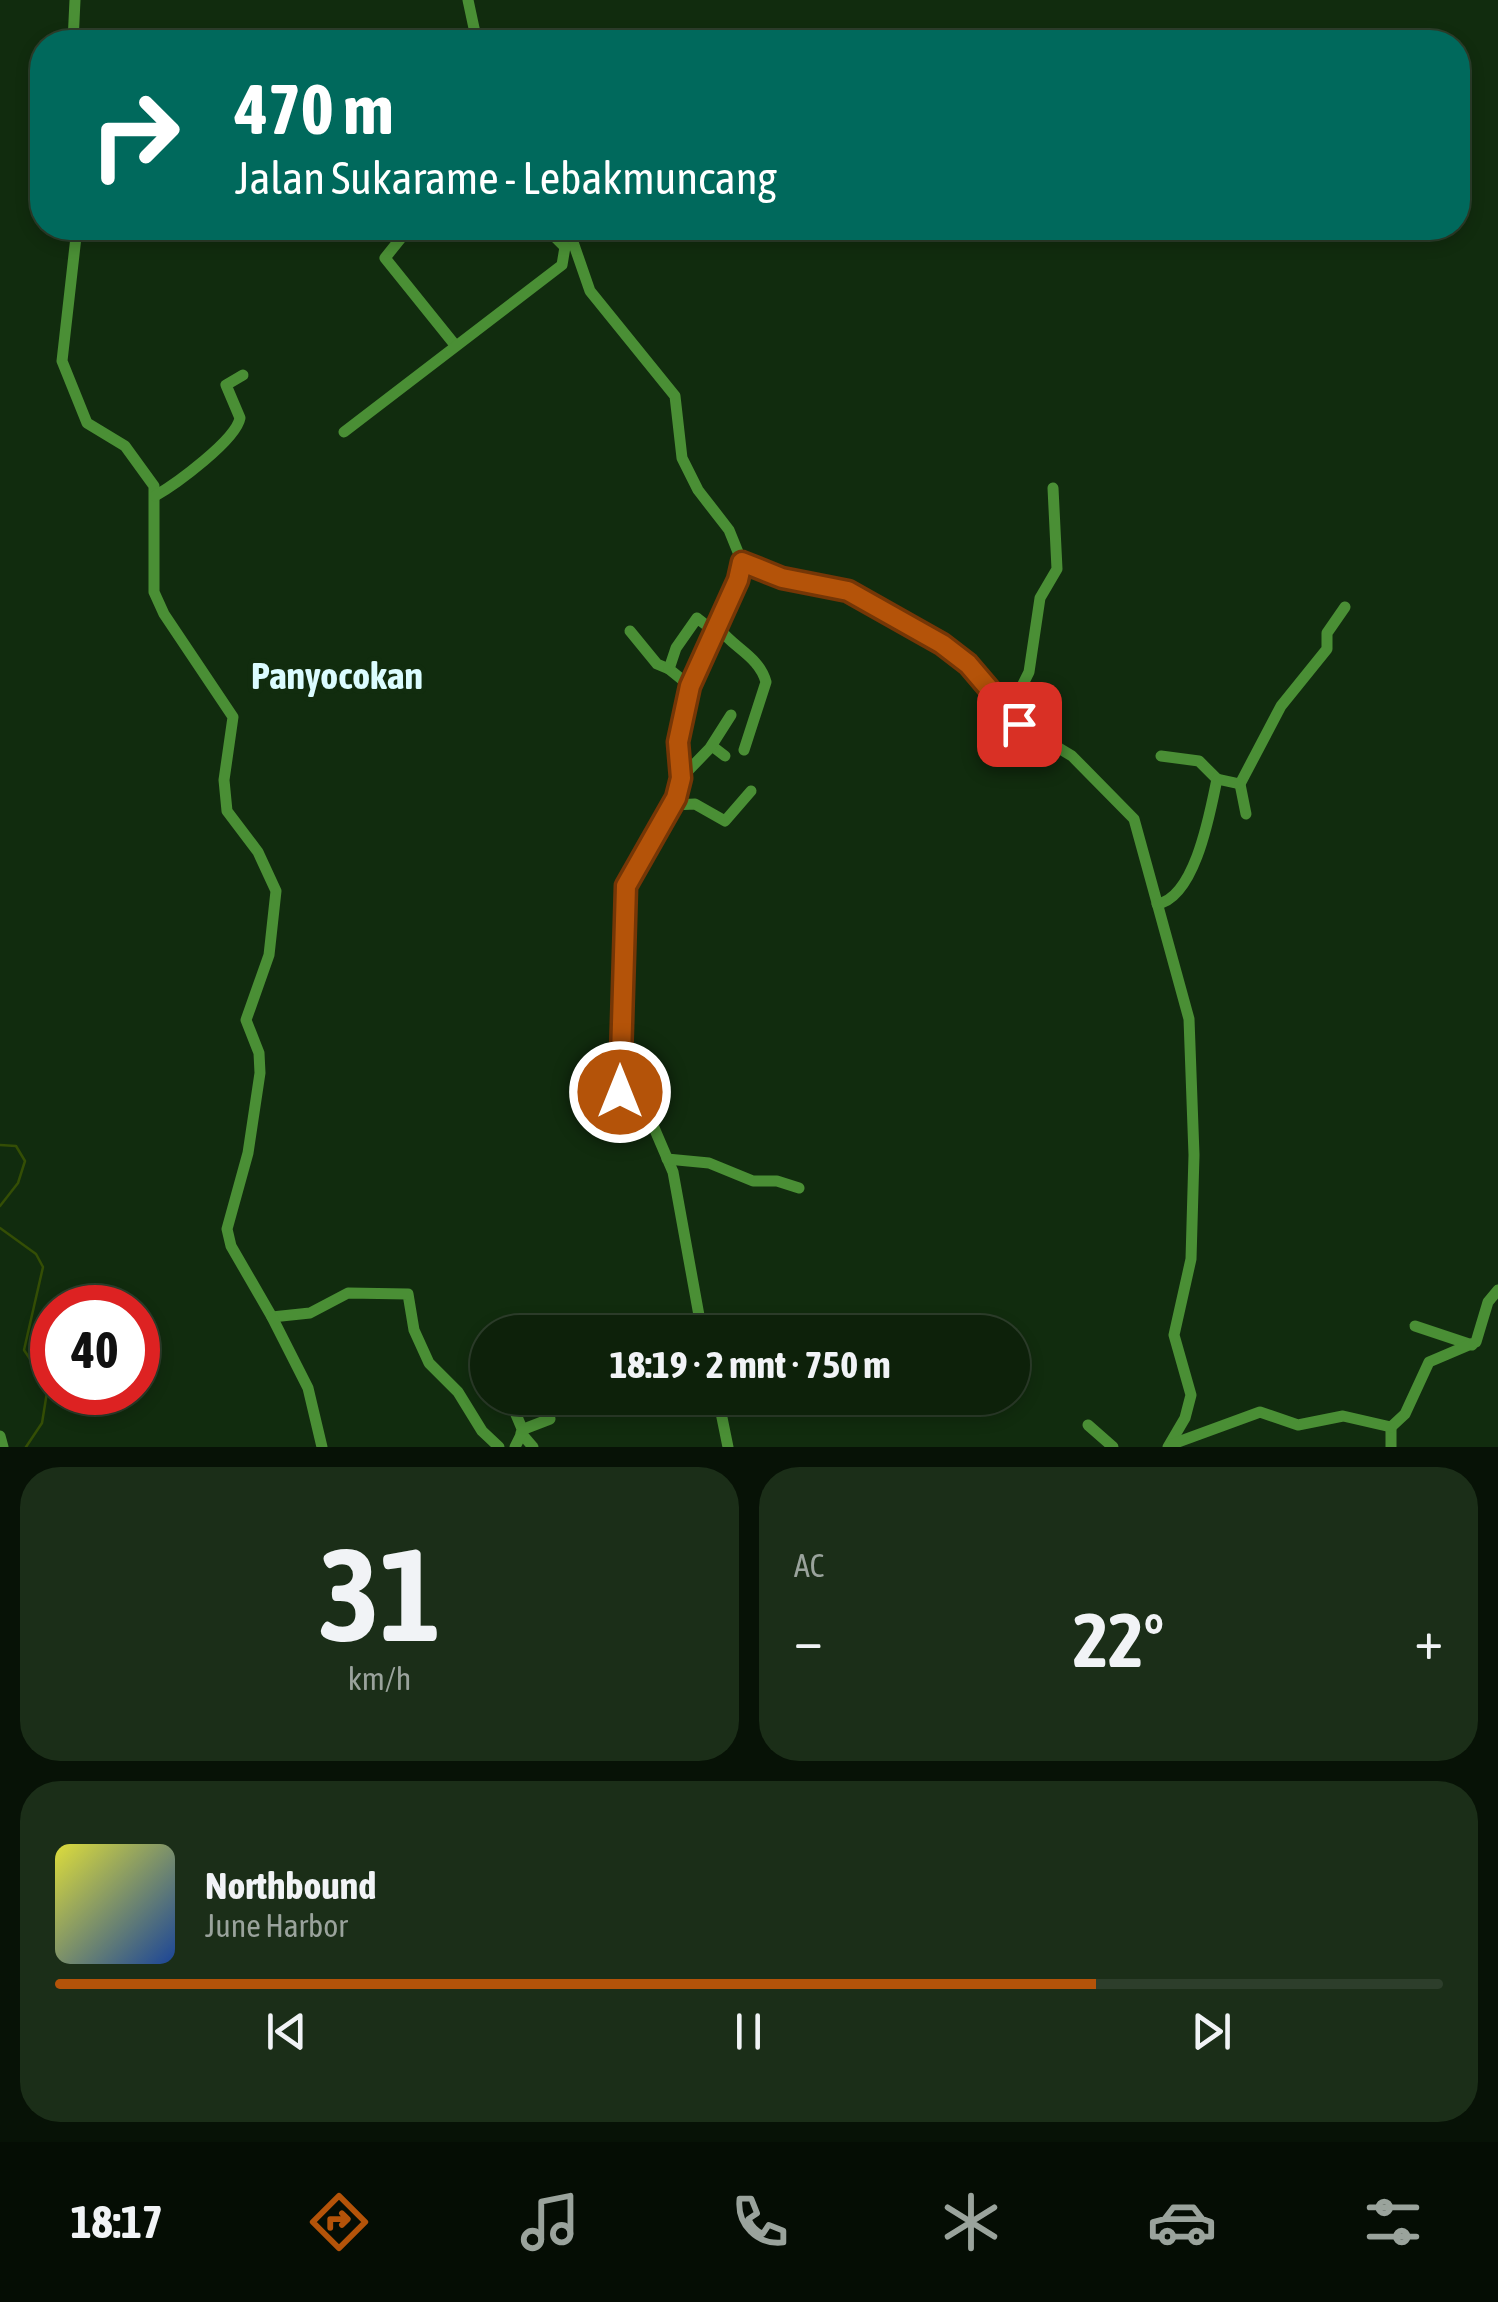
<!DOCTYPE html>
<html lang="id">
<meta charset="utf-8">
<style>
body{margin:0;font-family:"Asap Condensed",sans-serif;background:#1b2e18;color:#f1f3f6;height:100vh;display:flex;flex-direction:column;font-size:38px;white-space:nowrap}
*{box-sizing:border-box;margin:0}
p{font-size:32px;color:#9aa39c}
.icon{flex:none;width:55px;height:55px;fill:none;stroke:currentColor;stroke-width:2;stroke-linecap:round;stroke-linejoin:round}
.map{position:relative;height:1447px;overflow:hidden}
.panel{display:flex;flex-direction:column;gap:20px;padding:20px;background:#071206;flex:1}
.panel>*{flex:none}
.banner{position:absolute;left:30px;top:30px;width:1440px;height:210px;border-radius:40px;box-shadow:0 5px 15px #0003,0 0 0 2px #2d3e2b;background:#00695c;color:#fff;overflow:hidden}
.speed{position:absolute;left:30px;top:1285px;display:flex;gap:20px;font-size:50px;font-weight:700;text-align:center}
.speed>*{display:grid;place-content:center;width:130px;height:130px;border-radius:50%;background:#0d210a;box-shadow:0 5px 15px #0003,0 0 0 2px #2d3e2b;line-height:1}
.speed .limit{border:15px solid #d22;background:#fff;color:#111}
.pin{position:absolute;display:grid;place-items:center;width:85px;height:85px;color:#fff;margin:-42px;border-radius:20px;box-shadow:0 5px 15px #0006}
.me{position:absolute;width:110px;margin:-55px;rotate:0deg;stroke-linejoin:round;filter:drop-shadow(0 0 8px #0008)}
.turn{display:flex;align-items:center;gap:35px;height:210px;padding:0 40px;font-size:45px}
.turn .icon{width:130px;height:130px;stroke-width:2.5}
.turn b{display:block;font-size:70px;line-height:85px}
.big{font-size:75px;font-weight:700;line-height:1.1}
.panel .widget{flex:1;display:flex;flex-direction:column;justify-content:center;gap:15px;min-width:0;padding:0 35px;border-radius:40px;background:#1b2e18}
.panel .dial{align-items:center;gap:0}
.dial b{font-size:130px;line-height:1}
.song{display:flex;align-items:center;gap:30px}
.cover{width:120px;height:120px;border-radius:15px;background:linear-gradient(135deg,hsl(60 70% 55%),hsl(220 70% 35%))}
.played{height:10px;border-radius:5px;background:linear-gradient(90deg,#b45309 75%,#2d3e2b 75%)}
.keys{display:flex;justify-content:space-around;direction:ltr}
.heat{display:flex;justify-content:space-between;align-items:center;font-size:55px;direction:ltr}
.panel .tiles{flex:1;display:grid;gap:20px;grid-template-columns:1fr 1fr}
.widget:last-child{grid-column:span 2}
.trip{position:absolute;left:470px;top:1315px;width:560px;height:100px;border-radius:50px;background:#0d210a;box-shadow:0 5px 15px #0003,0 0 0 2px #2d3e2b;font-weight:700;line-height:100px;text-align:center}
.tab-bar{display:flex;height:160px;justify-content:space-around;align-items:center;background:#050d04;color:#9aa39c}
.tab-bar .icon{width:70px;height:70px}
.tab-bar .current{color:#b45309}
.tab-bar b{font-size:45px;color:#f1f3f6}
.map>svg:first-child{display:block}
.lines{fill:none;stroke-linecap:round;stroke-linejoin:round}
.stream{stroke:#344e05;stroke-width:2.5}
.minor{stroke:#4a8f35;stroke-width:11}
.route-casing{stroke:#753606;stroke-width:25}
.route{stroke:#b45309;stroke-width:18}
.labels{text-anchor:middle;dominant-baseline:central;stroke-width:10;stroke-linejoin:round;paint-order:stroke}
.quarter-label{font-size:38px;font-weight:bold;fill:#dbfcff;stroke:#112c0e}
</style>
<div class="map">
<svg width="1498" height="1447" viewBox="0 0 1498 1447">
<rect width="100%" height="100%" fill="#112c0e"/>
<g class="lines">
<g class="stream">
<path d="M0 1145 16 1146 25 1161 18 1183 0 1206"/>
<path d="M0 1228 36 1254 43 1267 24 1350 48 1386 42 1423 26 1447"/>
</g>
<g class="minor">
<path d="M468 0 477 42"/>
<path d="M73 42 75 0"/>
<path d="M77 228 62 361 87 423 125 446 154 486V592L164 614 233 717 224 780 227 811 258 852 276 891 269 955 246 1020 259 1053 260 1073 248 1153 227 1229 231 1246 272 1317 310 1313 348 1293 408 1294 414 1330 429 1363 458 1392 482 1431 499 1447"/>
<path d="M409 228 385 258 455 345"/>
<path d="M546 228 565 247 569 244"/>
<path d="M562 228 573 242 590 291 675 396 682 458 698 490 729 530 742 562 738 581 690 686 677 742 681 778 676 798 625 886 621 1100 652 1123 673 1172 702 1332"/>
<path d="M344 432 562 265 565 247"/>
<path d="M155 496C176 484 236 440 240 418L226 385 243 375"/>
<path d="M742 562 781 578 848 591 950 649 1019 724 1072 756 1134 819 1189 1019 1194 1155 1191 1259 1174 1335 1191 1395 1185 1418 1168 1447"/>
<path d="M718 627C733 648 759 656 766 682L744 750"/>
<path d="M630 631 657 664 669 669"/>
<path d="M690 686 669 669 676 648 697 618 715 632"/>
<path d="M1008 714 1029 672 1040 598 1057 569 1053 488"/>
<path d="M712 746 725 756"/>
<path d="M1161 756 1199 761 1217 779"/>
<path d="M681 778 710 748 731 715"/>
<path d="M1240 784 1246 814"/>
<path d="M673 805 695 804 725 821 751 791"/>
<path d="M1157 904C1195 898 1210 813 1217 779L1240 784 1281 706 1327 649V633L1345 607"/>
<path d="M667 1159 709 1163 753 1181H777L799 1188"/>
<path d="M272 1317 308 1388 322 1447"/>
<path d="M1415 1326 1472 1345"/>
<path d="M509 1398 523 1431"/>
<path d="M718 1398 728 1447"/>
<path d="M1088 1425 1113 1447"/>
<path d="M1391 1427V1447"/>
<path d="M521 1433 533 1447"/>
<path d="M0 1436 3 1447"/>
<path d="M1170 1445 1260 1412 1298 1425 1343 1416 1391 1427 1405 1414 1429 1362 1476 1342 1488 1302 1498 1290"/>
<path d="M515 1447 524 1429 550 1419"/>
</g>
</g>
<g class="lines">
<defs>
<path id="route" d="M620 1092 626 886 676 798 681 778 678 742 690 686 738 580 742 562 782 578 848 591 942 644 968 664 1019 724"/>
</defs>
<use href="#route" class="route-casing"/>
<use href="#route" class="route"/>
</g>
<g class="labels">
<g class="quarter-label">
<text x="337" y="675">Panyocokan</text>
</g>
</g>
</svg>
<div class="speed"><div class="limit">40</div></div>
<div class="pin" style="left:1019px;top:724px;background:#d93025"><svg class="icon" aria-label="arrive" viewBox="0 0 24 24"><path d="M6 21V4h12l-3 4 3 4H6"/></svg></div>
<svg class="me" style="left:620px;top:1092px" viewBox="-20 -20 40 40"><circle r="17" fill="#b45309" stroke="#fff" stroke-width="3"/><path d="M0-11L8 9 0 5-8 9z" fill="#fff"/></svg>
<div class="trip">18:19 · 2 mnt · 750 m</div>
<div class="banner">
<div class="turn"><svg class="icon" aria-label="right" viewBox="0 0 24 24"><path d="M7 20v-9h11M14 6l5 5-5 5"/></svg><div><b>470 m</b>Jalan Sukarame - Lebakmuncang</div></div>
</div>
</div>
<section class="panel">
<div class="tiles">
<div class="widget dial"><b>31</b><p>km/h</p></div>
<div class="widget"><p>AC</p>
<div class="heat"><a>−</a><b class="big">22°</b><a>+</a></div>
</div>
<div class="widget">
<div class="song"><i class="cover"></i><div><b>Northbound</b><p>June Harbor</p></div></div>
<div class="played"></div>
<div class="keys"><svg class="icon" aria-label="previous" viewBox="0 0 24 24"><path d="M18 5L8 12l10 7zM5 5v14"/></svg><svg class="icon" aria-label="pause" viewBox="0 0 24 24"><path d="M8 5v14M16 5v14"/></svg><svg class="icon" aria-label="next" viewBox="0 0 24 24"><path d="M6 5l10 7-10 7zM19 5v14"/></svg></div>
</div>
</div>
</section>
<nav class="tab-bar">
<b>18:17</b>
<svg class="icon current" aria-label="directions" viewBox="0 0 24 24"><path d="M12 3l9 9-9 9-9-9zM9 14v-3h6M13 9l2 2-2 2"/></svg>
<svg class="icon" aria-label="music" viewBox="0 0 24 24"><path d="M9 18V5l10-2v13"/><circle cx="6" cy="18" r="3"/><circle cx="16" cy="16" r="3"/></svg>
<svg class="icon" aria-label="phone" viewBox="0 0 24 24"><path d="M5 4h4l2 5-3 2q2 4 5 5l2-3 5 2v4C11 20 4 13 5 4z"/></svg>
<svg class="icon" aria-label="climate" viewBox="0 0 24 24"><path d="M12 3v18M4 7l16 10M4 17L20 7"/></svg>
<svg class="icon" aria-label="car" viewBox="0 0 24 24"><path d="M5 17H2v-5l4-1 3-4h7l3 4 3 1v5h-3M9 17h6M6 11h13"/><circle cx="7" cy="17" r="2"/><circle cx="17" cy="17" r="2"/></svg>
<svg class="icon" aria-label="filters" viewBox="0 0 24 24"><path d="M4 7h16M4 17h16"/><circle cx="9" cy="7" r="2"/><circle cx="15" cy="17" r="2"/></svg>
</nav>
